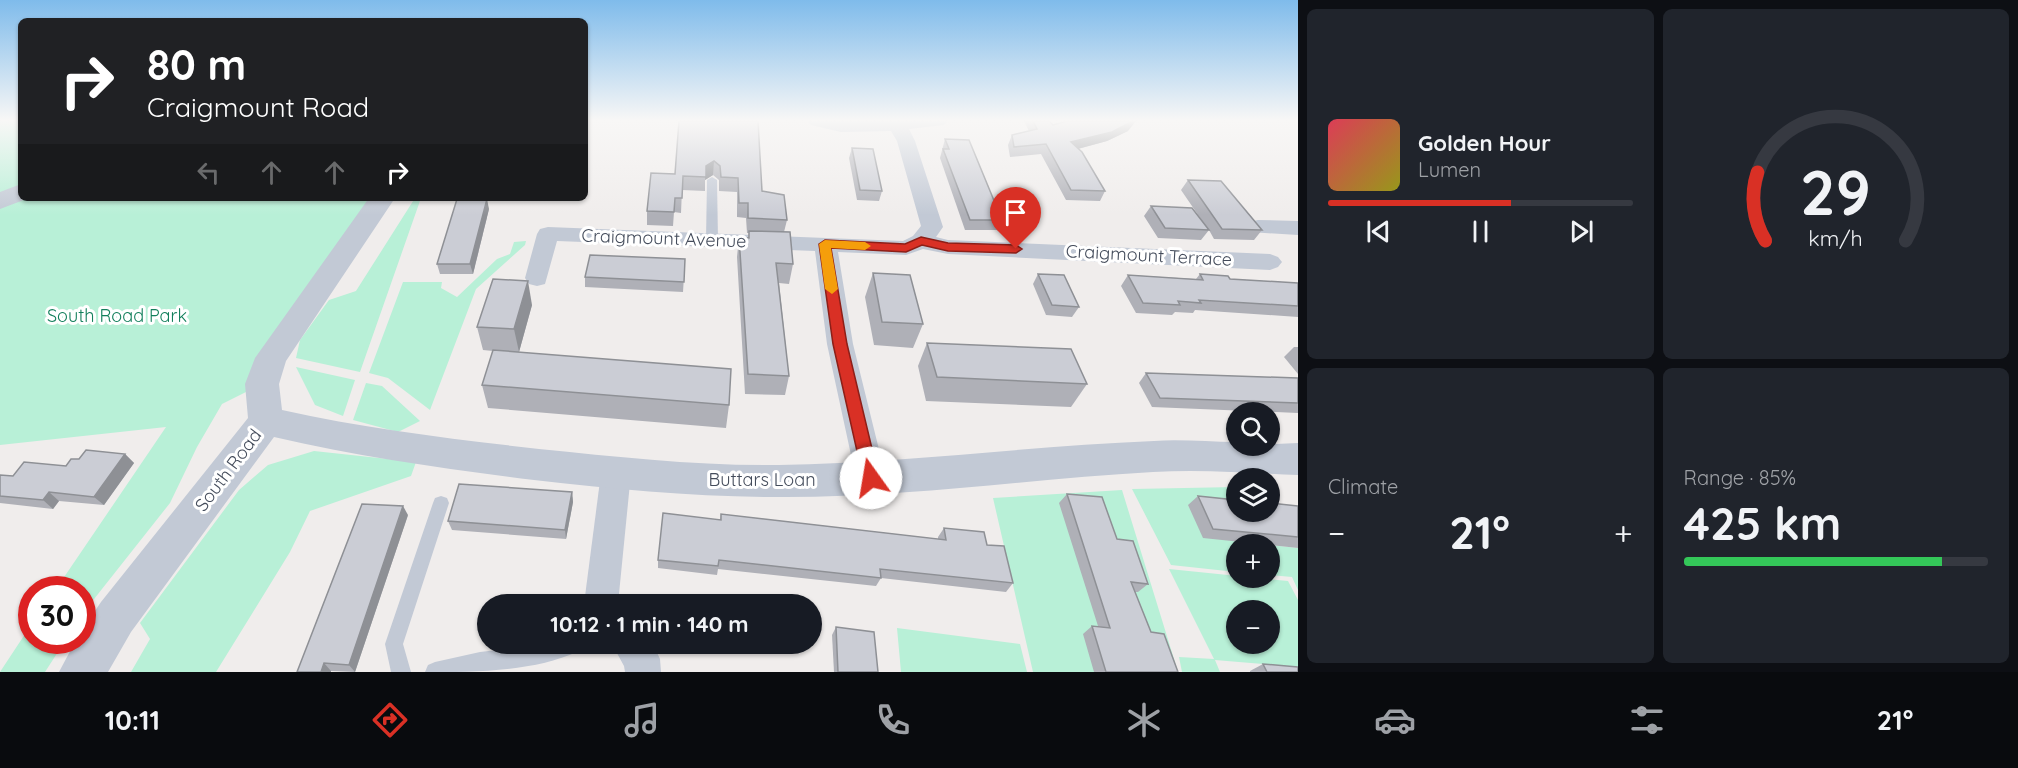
<!DOCTYPE html>
<meta charset="utf-8">
<style>
body{margin:0;font-family:Quicksand,sans-serif;background:#20242c;color:#f1f3f6;height:100vh;display:flex;flex-direction:column;font-size:22px;white-space:nowrap}
*{box-sizing:border-box;margin:0}
p{font-size:20px;color:#9ea1a6}
.icon{flex:none;width:33px;height:33px;fill:none;stroke:currentColor;stroke-width:2;stroke-linecap:round;stroke-linejoin:round}
.map{position:relative;flex:1;overflow:hidden}
.drawer{display:flex;flex-direction:column;gap:9px;padding:9px;background:#0d0f14;width:720px}
.drawer>*{flex:none}
.guide{position:absolute;left:18px;top:18px;width:570px;height:183px;border-radius:9px;box-shadow:0 2px 4px #0004;background:#202124;color:#fff;overflow:hidden}
.controls{position:absolute;left:1226px;top:402px;display:grid;gap:12px}
.controls a{display:grid;place-items:center;width:54px;height:54px;border-radius:50%;background:#171b24;box-shadow:0 2px 4px #0004;font-size:30px}
.speed{position:absolute;left:18px;top:576px;display:flex;gap:12px;font-size:30px;font-weight:700;text-align:center}
.speed>*{display:grid;place-content:center;width:78px;height:78px;border-radius:50%;background:#171b24;box-shadow:0 2px 4px #0004;line-height:1}
.speed .limit{border:9px solid #d22;background:#fff;color:#111}
.pin{position:absolute;display:grid;place-items:center;width:51px;height:51px;color:#fff;margin:-62px -26px;border-radius:50% 50% 50% 0;rotate:-45deg;box-shadow:0 0 6px #0007}
.pin .icon{rotate:45deg}
.me{position:absolute;width:66px;margin:-33px;rotate:347deg;stroke-linejoin:round;filter:drop-shadow(0 0 4px #0008)}
.turn{display:flex;align-items:center;gap:21px;height:126px;padding:0 30px;font-size:27px}
.turn .icon{width:78px;height:78px;stroke-width:2.5}
.turn b{display:block;font-size:42px;line-height:51px}
.lanes{display:flex;align-items:center;height:57px;padding:0 30px;background:#0003;justify-content:center;gap:30px;direction:ltr}
.lanes .off{opacity:.35}
.big{font-size:45px;font-weight:700;line-height:1.1}
.drawer .tile{flex:1;display:flex;flex-direction:column;justify-content:center;gap:9px;min-width:0;padding:0 21px;border-radius:9px;background:#20242c}
.drawer .dial{align-items:center;gap:0}
.dial svg{height:156px;overflow:visible;fill:none;stroke:#363941;stroke-width:7;stroke-linecap:round;text-anchor:middle}
.dial text{fill:#f1f3f6;stroke:none}
.song{display:flex;align-items:center;gap:18px}
.cover{width:72px;height:72px;border-radius:9px;background:linear-gradient(135deg,hsl(350 70% 55%),hsl(60 70% 35%))}
.played{height:6px;border-radius:3px;background:linear-gradient(90deg,#d93025 60%,#363941 60%)}
.keys{display:flex;justify-content:space-around;direction:ltr}
.heat{display:flex;justify-content:space-between;align-items:center;font-size:33px;direction:ltr}
.charge{height:9px;border-radius:4px;background:linear-gradient(90deg,#34c759 85%,#363941 0)}
.drawer .tiles{flex:1;display:grid;gap:9px;grid-template-columns:repeat(2,1fr)}
.trip{position:absolute;left:477px;top:594px;width:345px;height:60px;border-radius:30px;background:#171b24;box-shadow:0 2px 4px #0004;font-weight:700;line-height:60px;text-align:center}
.dock{display:flex;height:96px;justify-content:space-around;align-items:center;background:#090b0e;color:#9ea1a6}
.dock .icon{width:42px;height:42px}
.dock .active{color:#d93025}
.dock b{font-size:27px;color:#f1f3f6}
main{display:flex;flex:1;min-height:0}
.map>svg:first-child{display:block}
.green{fill:#b8f0d7;fill-rule:evenodd}
.lines{fill:none;stroke-linecap:round;stroke-linejoin:round}
.service{fill:#c2c9d5;fill-rule:evenodd}
.minor{fill:#c2c9d5;fill-rule:evenodd}
.tertiary{fill:#c2c9d5;fill-rule:evenodd}
.wall{fill:#afb0b7}
.shaded-wall{fill:#8e9095}
.building{fill:#cbcdd5;stroke:#8e9095;stroke-width:1.5}
.route{fill:#d93025;stroke:#8d1f18;stroke-width:1.5}
.slow{fill:#f59e0b}
.labels{text-anchor:middle;dominant-baseline:central;stroke-width:6;stroke-linejoin:round;paint-order:stroke}
.street-label{font-size:18px;fill:#444c5b;stroke:#fff}
.park-label{font-size:18px;fill:#127f5b;stroke:#fff}
</style>
<main>
<div class="map">
<svg width="1298" height="672" viewBox="0 0 1298 672">
<rect width="100%" height="100%" fill="#f0edec"/>
<g class="green">
<path d="M0 121H21V198H382L262 384 222 404 197 447 170 503 83 613 82 590 56 589 166 427 0 445Z"/>
<path d="M415 198H421L360 372 296 358 300 340 329 300 356 291Z"/>
<path d="M526 241 525 245 476 289 430 410 388 378 369 373 403 282H442L441 288 457 297 497 259 510 254 514 242Z"/>
<path d="M296 367 355 380 343 416 315 405Z"/>
<path d="M366 383 382 386 420 421 398 432 353 420Z"/>
<path d="M314 451 416 462 411 476 310 511 290 552 216 672H131L150 639 140 623 239 490 268 465Z"/>
<path d="M1236 487V510L1188 506 1267 544H1236V572L1171 565 1132 489Z"/>
<path d="M1122 490 1178 672H1164L1121 590 1138 592 1124 550 1100 636 1095 672H1033L993 498Z"/>
<path d="M1269 545 1298 548V590L1292 577 1269 575Z"/>
<path d="M1169 569 1288 581 1298 600V667L1215 660 1220 672H1182L1179 657 1214 659ZM1236 610H1269V644H1236Z"/>
<path d="M31 625 32 640 65 641 45 672H0Z"/>
<path d="M897 628 1020 644 1027 672H901Z"/>
</g>
<g class="lines">
<g class="service">
<path d="M712 177 717 180 718 240 712 244 706 240 707 180Z"/>
<path d="M441 496 447 498 449 503 403 644 411 672H391L385 644 433 503 435 498Z"/>
<path d="M548 644H581L579 651C534 672 474 672 425 672L428 665 435 662 480 652Z"/>
</g>
<g class="minor">
<path d="M808 121H947L944 125 909 129 915 141 943 227 936 237 948 240 1270 254 1278 257 1282 262 1278 267 1270 270 948 254 923 249 906 255 838 252 853 344 886 478 882 487 871 491 860 487 856 478 827 344 815 251 557 241 545 284 537 286 529 284 525 278 537 234 540 229 548 227 903 241 913 236 921 226 897 141 891 131 841 132 811 125Z"/>
<path d="M1258 220 1298 221V235L1250 232 1247 227 1250 222Z"/>
<path d="M616 460 627 464 631 473 618 604H584L601 473 605 464Z"/>
<path d="M612 644H653L660 659 661 672H625L624 666Z"/>
</g>
<g class="tertiary">
<path d="M21 184V198H29L0 209V192Z"/>
<path d="M369 198H395L286 361 279 384 282 410C367 429 453 439 539 449 619 457 699 466 779 465 905 463 1029 446 1154 441 1181 439 1209 442 1236 442V446L1298 443V475C1250 473 1201 469 1153 472 1028 479 902 498 776 497 695 497 615 489 534 480 446 469 360 457 274 437L131 632 108 672H59L76 640H82V630L101 602 248 418 245 384 255 358Z"/>
</g>
</g>
<g class="wall">
<path d="M679 121 762 191 787 220 784 232 793 264 789 284 779 283 789 376 785 395 745 394 737 257 739 237 748 238 749 233H747L746 218 737 217V192L719 191V180L713 175 705 180V191L682 190 681 213 674 212 673 226 647 225V211L675 174Z"/>
<path d="M1024 121H1049L1053 125 1128 131 1107 141 1078 149 1105 191 1100 201 1066 200 1041 154 1010 157 1008 145 1012 135 1029 131Z"/>
<path d="M945 139 1002 220 998 230H965L940 158Z"/>
<path d="M852 148 882 191 879 201 857 200 849 158Z"/>
<path d="M1188 180 1262 230 1254 240 1214 239 1209 230 1201 240 1158 238 1144 216 1151 206 1205 225 1181 190Z"/>
<path d="M489 209 473 274H440L437 264Z"/>
<path d="M685 259 683 292 585 287V277Z"/>
<path d="M873 273 923 324 913 348 874 345 865 297Z"/>
<path d="M1038 274 1079 307 1072 317 1046 315 1033 284Z"/>
<path d="M1200 274 1230 279 1298 283V317L1195 310 1193 313 1175 312 1172 315 1136 313 1121 286 1128 275 1196 279Z"/>
<path d="M532 305 519 352 729 405 726 428 488 408 482 385 493 351 483 350 477 327Z"/>
<path d="M927 343 1087 384 1071 407 926 401 918 366Z"/>
<path d="M1294 347H1298V374L1284 357Z"/>
<path d="M1146 373 1298 378V413L1152 407 1139 383Z"/>
<path d="M125 454 134 463 104 505 59 501 53 509 0 503V475L13 476 66 466 79 459Z"/>
<path d="M572 492 573 502 566 539 452 530 448 521Z"/>
<path d="M1067 494 1117 539 1148 584 1138 592H1135L1151 632 1178 672H1094L1083 634 1092 626H1098L1059 503Z"/>
<path d="M1198 496 1298 506V548L1203 538 1188 505Z"/>
<path d="M721 514 938 539V537L944 528 987 545 1013 583 1006 592 881 578 876 586 718 569 717 575 658 568V560L720 520Z"/>
<path d="M408 515 355 672 331 671 297 672Z"/>
<path d="M836 627 878 672H834L832 635Z"/>
<path d="M1263 664 1267 672H1250V671Z"/>
</g>
<g class="shaded-wall">
<path d="M1133 121H1136L1128 131 1107 141 1066 152 1071 142Z"/>
<path d="M714 161 713 175 705 180 706 166Z"/>
<path d="M487 199 489 209 473 274 470 264Z"/>
<path d="M528 281 532 305 519 352 514 329Z"/>
<path d="M125 454 134 463 104 505 94 497Z"/>
<path d="M49 492 59 501 53 509 43 500Z"/>
<path d="M572 492 573 502 566 539 565 530Z"/>
<path d="M403 506 408 515 355 672 349 665Z"/>
<path d="M324 663 331 671V672H321Z"/>
</g>
<g class="building">
<path d="M679 121H758L762 191 784 195 787 220 748 218V203H739L738 178 721 177 720 166 714 161 706 166V177L683 176 682 198H675L674 212 647 211 651 173 675 174Z"/>
<path d="M1033 121H1049L1053 125 1067 121H1133L1112 132 1071 142 1082 152 1105 191 1071 190 1046 144 1014 147 1012 135 1037 129Z"/>
<path d="M945 139 969 140 1002 220H970L943 149H949Z"/>
<path d="M852 148 873 149 882 191 860 190Z"/>
<path d="M1188 180 1221 181 1262 230 1222 229Z"/>
<path d="M457 199H487L470 264H437Z"/>
<path d="M1151 206 1192 208 1209 230 1165 228Z"/>
<path d="M749 231 790 232 793 264 776 263 789 376 748 374 739 237 749 238Z"/>
<path d="M590 255 685 259 684 282 585 277Z"/>
<path d="M873 273 910 275 923 324 882 322Z"/>
<path d="M1038 274 1064 275 1079 307 1052 305Z"/>
<path d="M1200 274 1228 276 1230 279 1298 283V306L1199 300 1201 303 1178 301 1180 305 1143 303 1128 275 1203 280Z"/>
<path d="M493 279 528 281 514 329 477 327Z"/>
<path d="M927 343 1071 349 1087 384 937 377Z"/>
<path d="M493 350 731 369 729 405 482 385Z"/>
<path d="M1146 373 1298 378V403L1160 398Z"/>
<path d="M86 450 125 454 94 497 49 492 43 500 0 496V475L13 476 24 462 66 466 71 459H79Z"/>
<path d="M459 484 572 492 565 530 448 521Z"/>
<path d="M1067 494 1102 497 1117 539 1133 541 1148 584 1131 582 1151 632 1164 634 1178 672H1106L1092 626 1110 628Z"/>
<path d="M1198 496 1236 500V512H1269V503L1298 506V537L1213 529Z"/>
<path d="M362 504 403 506 349 665 324 663 321 672H297Z"/>
<path d="M663 513 721 520V514L946 540 944 528 984 532 987 545 1004 546 1013 583 880 569 881 578 719 560 718 566 658 560Z"/>
<path d="M836 627 874 632 878 672H838Z"/>
<path d="M1263 664 1298 667V672H1267Z"/>
</g>
<linearGradient id="sky" x2="0" y2="1"><stop stop-color="#7fbbeb"/><stop offset="0.56" stop-color="#f8f7f6"/><stop offset="1" stop-color="#f8f7f6" stop-opacity="0"/></linearGradient>
<rect width="1298" height="215" fill="url(#sky)"/>
<path class="route" d="M921 237 948 243 1016 245 1022 249 1016 253 948 251 922 245 906 252 831 248 847 344 879 478 877 483 871 485 866 483 863 478 833 344 819 244 825 240 905 244Z"/>
<path class="slow" d="M825 240 865 242 871 246 865 250 831 248 838 289 832 294 825 289 819 244Z"/>
<g class="labels">
<g class="street-label">
<text transform="translate(664 238) rotate(2)">Craigmount Avenue</text>
<text transform="translate(1149 255) rotate(3)">Craigmount Terrace</text>
<text transform="translate(228 470) rotate(-53)">South Road</text>
<text x="762" y="479">Buttars Loan</text>
</g>
<g class="park-label">
<text x="117" y="315">South Road Park</text>
</g>
</g>
</svg>
<div class="controls">
<a><svg class="icon" aria-label="search" viewBox="0 0 24 24"><circle cx="10" cy="10" r="6"/><path d="M15 15l6 6"/></svg></a>
<a><svg class="icon" aria-label="layers" viewBox="0 0 24 24"><path d="M12 4l9 5-9 5-9-5zM3 14l9 5 9-5"/></svg></a>
<a>+</a>
<a>−</a>
</div>
<div class="speed"><div class="limit">30</div></div>
<div class="pin" style="left:1016px;top:249px;background:#d93025"><svg class="icon" aria-label="arrive" viewBox="0 0 24 24"><path d="M6 21V4h12l-3 4 3 4H6"/></svg></div>
<svg class="me" style="left:871px;top:478px" viewBox="-20 -20 40 40"><circle r="19" fill="#fff"/><path d="M0-13L10 11 0 6-10 11z" fill="#d93025"/></svg>
<div class="trip">10:12 · 1 min · 140 m</div>
<div class="guide">
<div class="turn"><svg class="icon" aria-label="right" viewBox="0 0 24 24"><path d="M7 20v-9h11M14 6l5 5-5 5"/></svg><div><b>80 m</b>Craigmount Road</div></div>
<div class="lanes"><svg class="icon off" aria-label="left" viewBox="0 0 24 24"><path d="M17 20v-9H6M10 6l-5 5 5 5"/></svg><svg class="icon off" aria-label="ahead" viewBox="0 0 24 24"><path d="M12 20V5M6 11l6-6 6 6"/></svg><svg class="icon off" aria-label="ahead" viewBox="0 0 24 24"><path d="M12 20V5M6 11l6-6 6 6"/></svg><svg class="icon" aria-label="right" viewBox="0 0 24 24"><path d="M7 20v-9h11M14 6l5 5-5 5"/></svg></div>
</div>
</div>
<section class="drawer">
<div class="tiles">
<div class="tile">
<div class="song"><i class="cover"></i><div><b>Golden Hour</b><p>Lumen</p></div></div>
<div class="played"></div>
<div class="keys"><svg class="icon" aria-label="previous" viewBox="0 0 24 24"><path d="M18 5L8 12l10 7zM5 5v14"/></svg><svg class="icon" aria-label="pause" viewBox="0 0 24 24"><path d="M8 5v14M16 5v14"/></svg><svg class="icon" aria-label="next" viewBox="0 0 24 24"><path d="M6 5l10 7-10 7zM19 5v14"/></svg></div>
</div>
<div class="tile dial"><svg viewBox="0 0 100 80">
<path d="M14 69A42 42 0 1 1 86 69"/>
<path d="M14 69A42 42 0 0 1 10 34" stroke="#d93025"/>
<text x="50" y="56" font-size="32" font-weight="700">29</text>
<text x="50" y="72" font-size="11">km/h</text>
</svg></div>
<div class="tile"><p>Climate</p>
<div class="heat"><a>−</a><b class="big">21°</b><a>+</a></div>
</div>
<div class="tile"><p>Range · 85%</p><b class="big">425 km</b><div class="charge"></div></div>
</div>
</section>
</main>
<nav class="dock">
<b>10:11</b>
<svg class="icon active" aria-label="directions" viewBox="0 0 24 24"><path d="M12 3l9 9-9 9-9-9zM9 14v-3h6M13 9l2 2-2 2"/></svg>
<svg class="icon" aria-label="music" viewBox="0 0 24 24"><path d="M9 18V5l10-2v13"/><circle cx="6" cy="18" r="3"/><circle cx="16" cy="16" r="3"/></svg>
<svg class="icon" aria-label="phone" viewBox="0 0 24 24"><path d="M5 4h4l2 5-3 2q2 4 5 5l2-3 5 2v4C11 20 4 13 5 4z"/></svg>
<svg class="icon" aria-label="climate" viewBox="0 0 24 24"><path d="M12 3v18M4 7l16 10M4 17L20 7"/></svg>
<svg class="icon" aria-label="car" viewBox="0 0 24 24"><path d="M5 17H2v-5l4-1 3-4h7l3 4 3 1v5h-3M9 17h6M6 11h13"/><circle cx="7" cy="17" r="2"/><circle cx="17" cy="17" r="2"/></svg>
<svg class="icon" aria-label="filters" viewBox="0 0 24 24"><path d="M4 7h16M4 17h16"/><circle cx="9" cy="7" r="2"/><circle cx="15" cy="17" r="2"/></svg>
<b>21°</b>
</nav>
